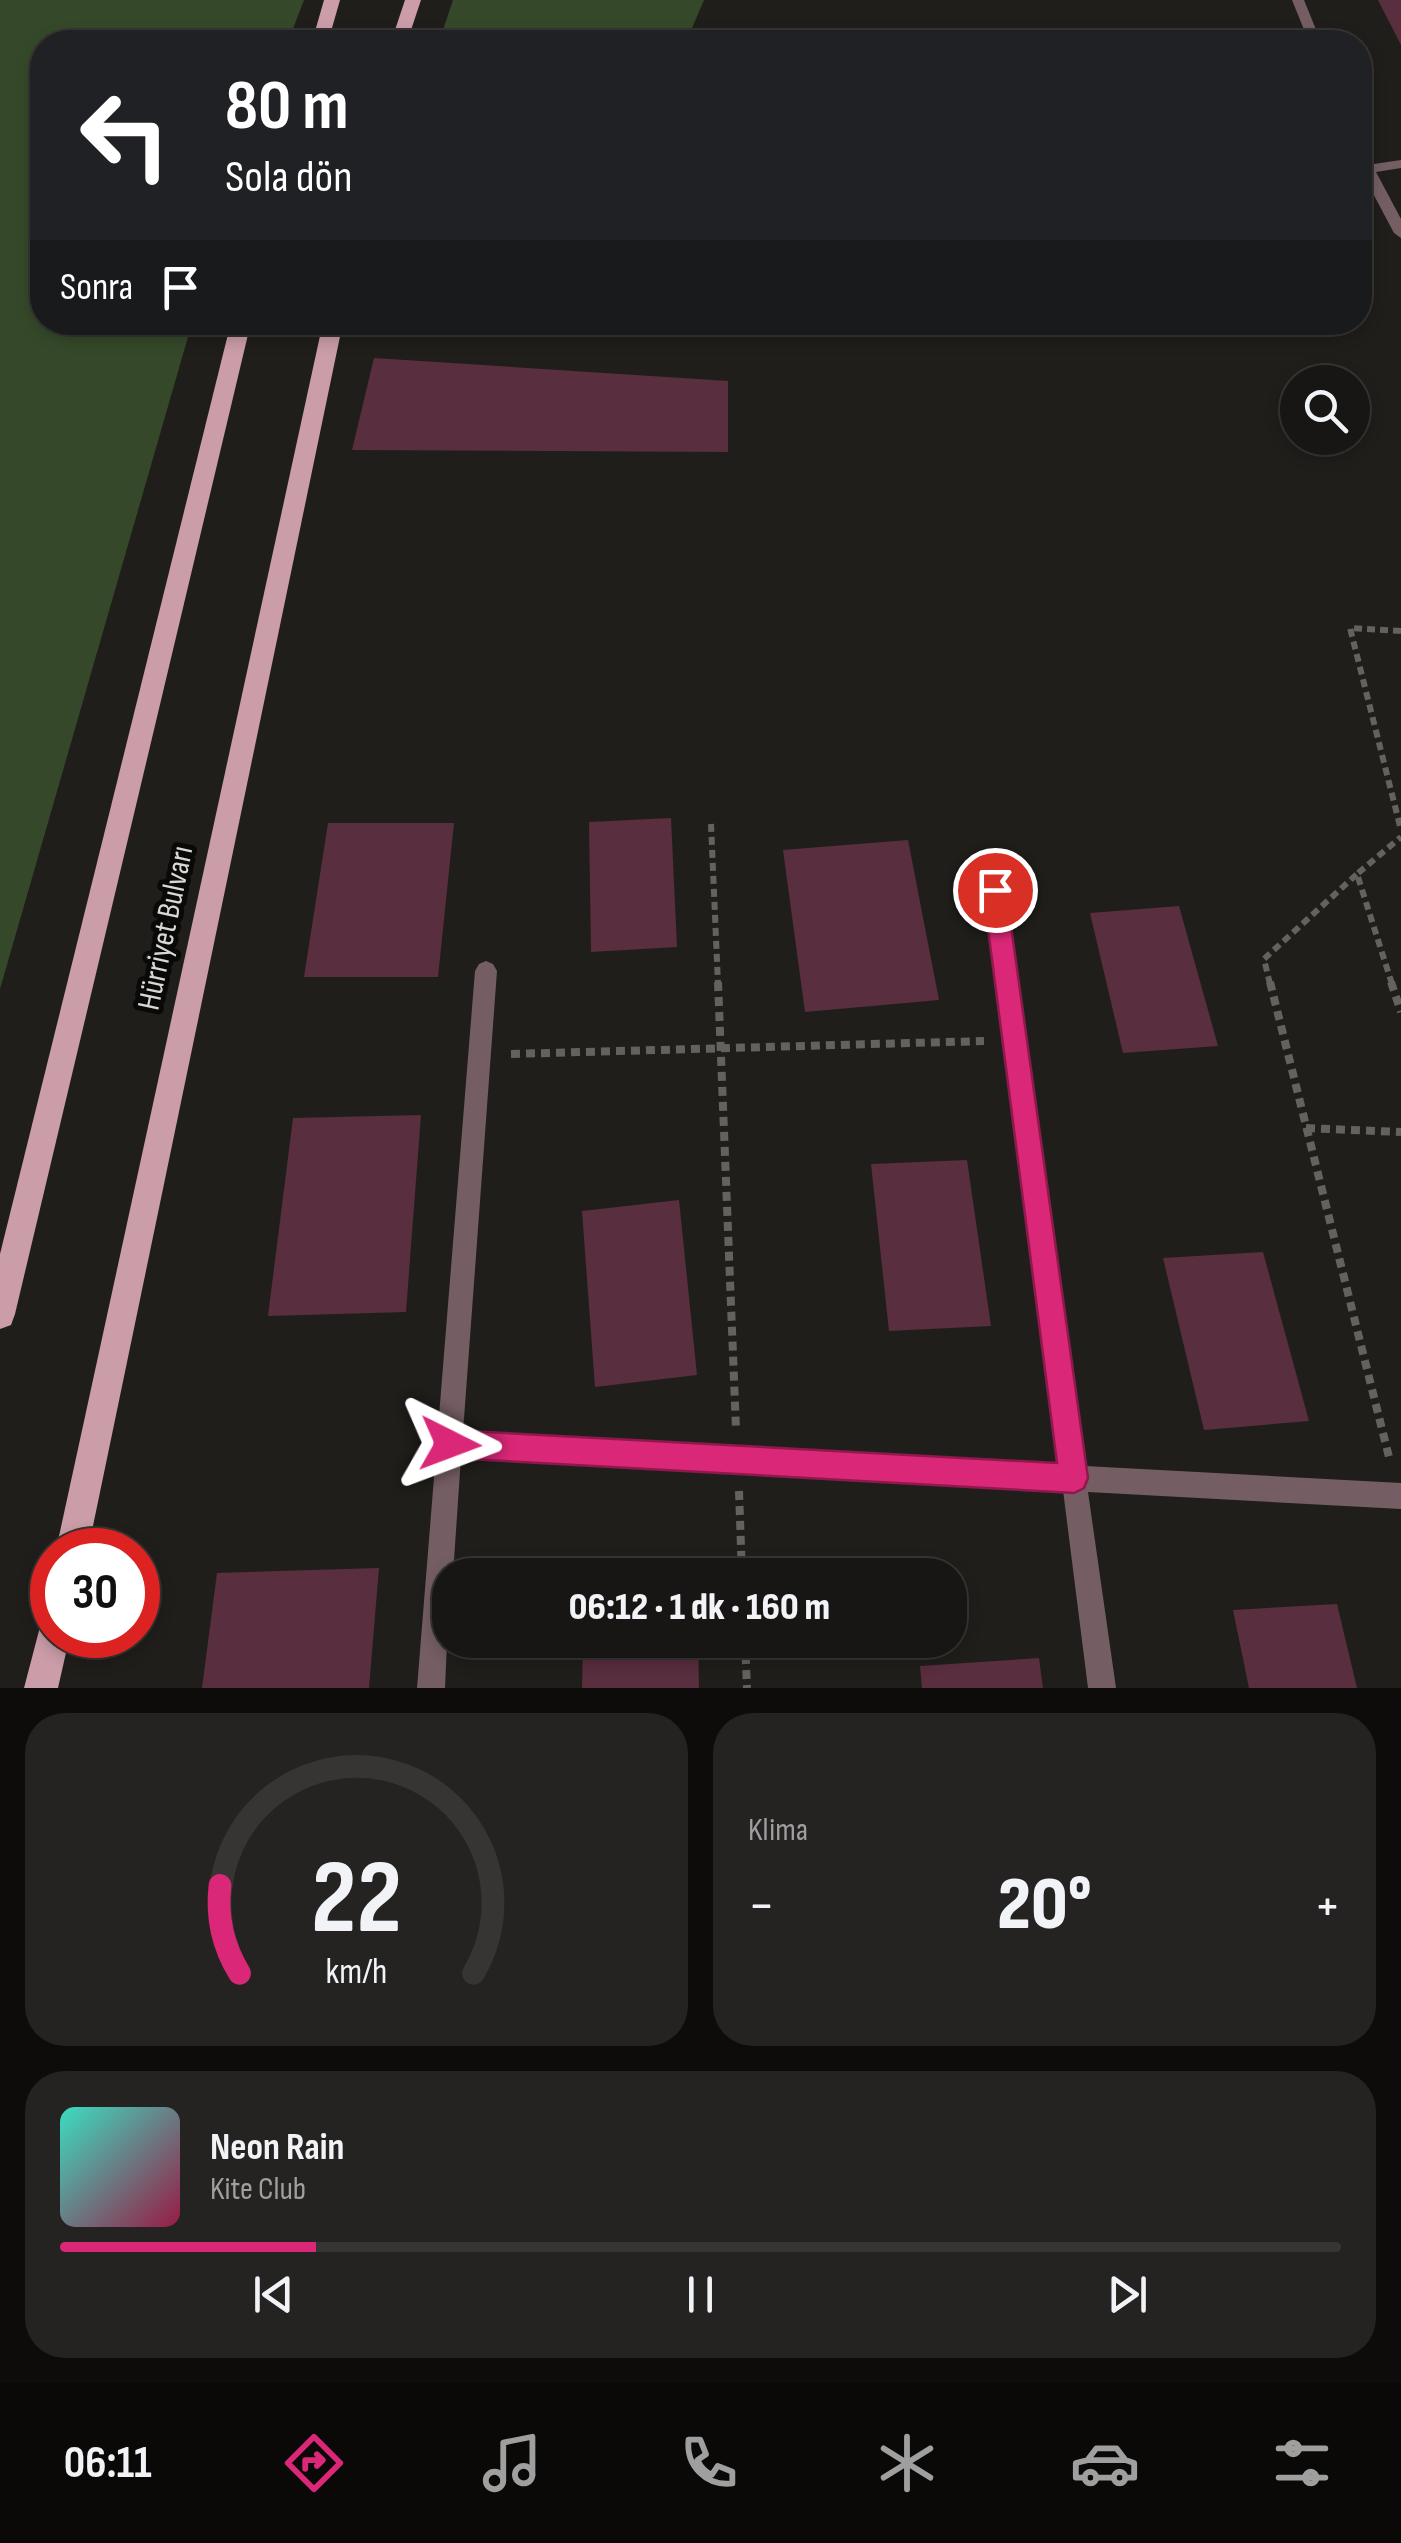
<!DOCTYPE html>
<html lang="tr">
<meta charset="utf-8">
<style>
body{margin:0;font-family:"Sofia Sans Condensed",sans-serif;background:#252322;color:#f1f3f6;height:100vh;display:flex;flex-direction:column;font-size:38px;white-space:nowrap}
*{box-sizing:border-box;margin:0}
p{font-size:32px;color:#9f9fa0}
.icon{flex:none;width:55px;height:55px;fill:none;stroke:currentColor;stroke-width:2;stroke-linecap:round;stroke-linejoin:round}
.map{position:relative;height:1688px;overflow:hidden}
.panel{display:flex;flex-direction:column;gap:25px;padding:25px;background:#0d0c0b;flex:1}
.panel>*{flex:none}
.hud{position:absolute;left:30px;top:30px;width:1342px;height:305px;border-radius:40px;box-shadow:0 5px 15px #0003,0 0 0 2px #363534;background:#202124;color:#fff;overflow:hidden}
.tools{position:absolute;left:1280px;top:365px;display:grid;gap:20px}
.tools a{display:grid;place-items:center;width:90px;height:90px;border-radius:50%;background:#181614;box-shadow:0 5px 15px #0003,0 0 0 2px #363534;font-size:50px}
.speed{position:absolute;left:30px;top:1528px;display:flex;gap:20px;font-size:50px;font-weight:700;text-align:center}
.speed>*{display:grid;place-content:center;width:130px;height:130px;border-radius:50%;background:#181614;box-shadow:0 5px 15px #0003,0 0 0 2px #363534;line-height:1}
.speed .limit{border:15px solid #d22;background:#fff;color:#111}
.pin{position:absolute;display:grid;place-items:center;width:85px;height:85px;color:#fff;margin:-42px;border:5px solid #fff;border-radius:50%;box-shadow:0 2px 10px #0007}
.me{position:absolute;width:110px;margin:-55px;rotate:93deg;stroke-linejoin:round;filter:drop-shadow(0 0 8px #0008)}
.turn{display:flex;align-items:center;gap:35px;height:210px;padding:0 30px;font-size:45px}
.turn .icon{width:130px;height:130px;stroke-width:2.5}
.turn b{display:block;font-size:70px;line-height:85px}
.then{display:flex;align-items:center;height:95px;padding:0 30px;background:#0003;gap:20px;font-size:38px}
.big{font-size:75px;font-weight:800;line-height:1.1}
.panel .tile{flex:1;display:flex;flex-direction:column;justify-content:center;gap:15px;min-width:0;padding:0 35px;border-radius:40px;background:#252322}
.panel .dial{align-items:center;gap:0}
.dial svg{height:260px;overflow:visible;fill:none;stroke:#363534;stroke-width:7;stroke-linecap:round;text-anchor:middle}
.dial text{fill:#f1f3f6;stroke:none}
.song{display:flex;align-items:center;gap:30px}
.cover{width:120px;height:120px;border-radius:15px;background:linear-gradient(135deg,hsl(170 70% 55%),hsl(340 70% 35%))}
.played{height:10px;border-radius:5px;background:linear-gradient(90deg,#db2777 20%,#363534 20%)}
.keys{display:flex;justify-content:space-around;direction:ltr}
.heat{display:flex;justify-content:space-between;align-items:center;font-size:55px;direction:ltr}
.panel .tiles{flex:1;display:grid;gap:25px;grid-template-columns:1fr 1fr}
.tile:last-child{grid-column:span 2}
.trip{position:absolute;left:432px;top:1558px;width:535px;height:100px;border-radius:40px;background:#181614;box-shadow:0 5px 15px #0003,0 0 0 2px #363534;font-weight:800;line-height:100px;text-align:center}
.tabs{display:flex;height:160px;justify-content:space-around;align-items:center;background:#0a0908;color:#9f9fa0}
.tabs .icon{width:70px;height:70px}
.tabs .on{color:#db2777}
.tabs b{font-size:45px;color:#f1f3f6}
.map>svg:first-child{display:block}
.green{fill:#35492a}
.building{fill:#592e3e}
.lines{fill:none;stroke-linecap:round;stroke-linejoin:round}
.path-far1{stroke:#64625f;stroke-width:6;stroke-dasharray:8 5;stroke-linecap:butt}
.path{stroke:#64625f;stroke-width:8;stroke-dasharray:9 6;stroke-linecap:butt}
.street{fill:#745e63;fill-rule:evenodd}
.primary{fill:#ca9da8;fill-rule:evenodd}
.route{fill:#db2777;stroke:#8e194d;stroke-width:2.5}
.labels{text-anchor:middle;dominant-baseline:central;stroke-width:10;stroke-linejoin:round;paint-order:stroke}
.street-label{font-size:32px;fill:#dad8d6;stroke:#090907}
</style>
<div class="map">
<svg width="1401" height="1688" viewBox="0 0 1401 1688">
<rect width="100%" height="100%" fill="#201e1b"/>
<g class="green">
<path d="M0 0H304L288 42H42V322L192 323 0 989Z"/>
<path d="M453 0H704L686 42H439Z"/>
</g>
<g class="building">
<path d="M1378 0H1401V45Z"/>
<path d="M374 358 728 381V452L352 450Z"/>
<path d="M671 818 677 947 591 952 589 822Z"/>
<path d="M328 823H454L438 977H304Z"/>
<path d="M908 840 939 1000 805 1012 783 850Z"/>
<path d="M1179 906 1218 1046 1123 1053 1090 913Z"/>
<path d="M421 1115 406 1312 268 1316 293 1118Z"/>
<path d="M967 1160 991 1326 889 1331 871 1164Z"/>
<path d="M679 1200 697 1375 595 1387 582 1211Z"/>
<path d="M1263 1252 1309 1421 1204 1430 1163 1258Z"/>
<path d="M379 1568 369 1688H202L217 1573Z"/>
<path d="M697 1570V1575H638V1572Z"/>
<path d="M1337 1604 1357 1688H1249L1233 1610Z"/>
<path d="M583 1640H698L699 1688H582Z"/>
<path d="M1039 1658 1043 1688H922L920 1666Z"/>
</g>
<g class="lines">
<g class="path-far1">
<path d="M1401 631 1350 628 1401 830"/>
<path d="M711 824 718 984"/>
<path d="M1270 984 1264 959 1357 874"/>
<path d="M1392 984 1357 874 1401 837"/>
</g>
<g class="path">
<path d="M718 982 736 1429"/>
<path d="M1270 982 1390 1461"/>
<path d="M1391 982 1401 1012"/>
<path d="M511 1054 984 1041"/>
<path d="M1306 1128 1401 1132"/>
<path d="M739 1491 742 1575"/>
<path d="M745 1640 747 1688"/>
</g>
<g class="street">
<path d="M1292 0H1304L1321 42H1309Z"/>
<path d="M1401 160V168L1376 172 1401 219V238L1394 233 1360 169 1367 165Z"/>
<path d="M995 881 1002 884 1005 890 1085 1466 1401 1483V1509L1088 1492 1116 1688H1088L1063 1490 461 1457 453 1575H450L445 1688H417L475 971 479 964 486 961 493 964 497 971 463 1432 1059 1465 985 890 988 884Z"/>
</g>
<g class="primary">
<path d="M324 0H340L328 42H312Z"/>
<path d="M405 0H421L407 42H391Z"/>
<path d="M231 322H251L15 1314 11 1325 0 1329V1254Z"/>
<path d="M323 322H343L88 1550H56Z"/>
<path d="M52 1619V1635H70L58 1688H24L41 1623Z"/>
</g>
</g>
<path class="route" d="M995 880 1003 883 1006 890 1088 1478 1084 1488 1074 1493 450 1458 440 1454 436 1444 440 1434 450 1430 1057 1463 983 890 987 883Z"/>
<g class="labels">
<g class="street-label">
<text transform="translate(166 928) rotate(-78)">Hürriyet Bulvarı</text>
</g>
</g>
</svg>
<div class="tools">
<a><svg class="icon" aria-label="search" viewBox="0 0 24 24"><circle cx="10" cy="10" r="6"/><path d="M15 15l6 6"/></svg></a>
</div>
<div class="speed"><div class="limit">30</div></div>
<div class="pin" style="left:995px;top:890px;background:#d93025"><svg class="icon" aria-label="arrive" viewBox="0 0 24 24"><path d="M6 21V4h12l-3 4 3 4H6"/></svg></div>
<svg class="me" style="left:450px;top:1444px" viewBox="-20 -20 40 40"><path d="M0-17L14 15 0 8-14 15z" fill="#db2777" stroke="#fff" stroke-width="4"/></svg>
<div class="trip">06:12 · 1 dk · 160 m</div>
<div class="hud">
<div class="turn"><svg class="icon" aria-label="left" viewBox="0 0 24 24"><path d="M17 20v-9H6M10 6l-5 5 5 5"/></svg><div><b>80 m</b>Sola dön</div></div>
<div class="then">Sonra<svg class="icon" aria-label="arrive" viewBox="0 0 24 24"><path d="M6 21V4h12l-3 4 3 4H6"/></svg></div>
</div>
</div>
<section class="panel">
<div class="tiles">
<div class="tile dial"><svg viewBox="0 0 100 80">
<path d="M14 69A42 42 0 1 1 86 69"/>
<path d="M14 69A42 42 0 0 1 8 42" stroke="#db2777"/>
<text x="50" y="56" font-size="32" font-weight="700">22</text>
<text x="50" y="72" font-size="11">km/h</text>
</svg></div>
<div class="tile"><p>Klima</p>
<div class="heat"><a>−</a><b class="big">20°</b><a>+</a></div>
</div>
<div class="tile">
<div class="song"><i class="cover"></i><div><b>Neon Rain</b><p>Kite Club</p></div></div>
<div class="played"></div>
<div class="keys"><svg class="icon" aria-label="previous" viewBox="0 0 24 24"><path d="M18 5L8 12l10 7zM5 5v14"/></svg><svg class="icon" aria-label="pause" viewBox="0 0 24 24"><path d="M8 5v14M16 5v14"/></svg><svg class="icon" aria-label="next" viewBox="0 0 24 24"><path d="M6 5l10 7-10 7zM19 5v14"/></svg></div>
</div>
</div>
</section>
<nav class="tabs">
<b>06:11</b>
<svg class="icon on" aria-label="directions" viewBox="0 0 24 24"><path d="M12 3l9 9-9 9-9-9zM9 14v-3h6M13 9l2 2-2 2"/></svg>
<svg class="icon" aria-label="music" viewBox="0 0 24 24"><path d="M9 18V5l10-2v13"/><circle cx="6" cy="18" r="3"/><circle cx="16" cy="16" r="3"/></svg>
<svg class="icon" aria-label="phone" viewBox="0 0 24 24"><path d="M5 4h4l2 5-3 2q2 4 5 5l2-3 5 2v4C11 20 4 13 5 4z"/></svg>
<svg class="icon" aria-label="climate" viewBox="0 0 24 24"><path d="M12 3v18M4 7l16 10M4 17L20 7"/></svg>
<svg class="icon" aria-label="car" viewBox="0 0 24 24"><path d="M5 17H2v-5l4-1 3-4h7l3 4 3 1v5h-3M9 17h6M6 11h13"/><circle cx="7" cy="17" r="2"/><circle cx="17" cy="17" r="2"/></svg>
<svg class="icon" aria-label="filters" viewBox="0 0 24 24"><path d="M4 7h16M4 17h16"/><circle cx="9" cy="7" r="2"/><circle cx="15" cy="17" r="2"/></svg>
</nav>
